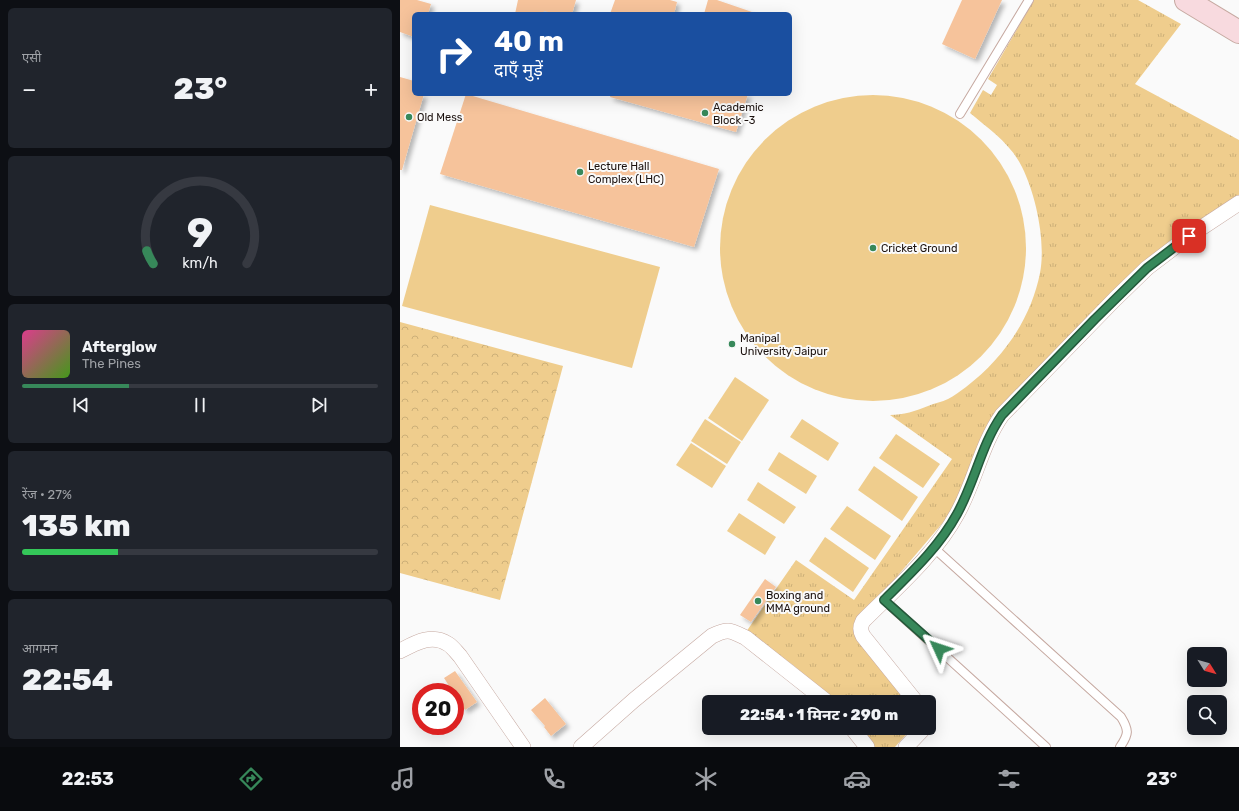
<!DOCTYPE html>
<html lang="hi">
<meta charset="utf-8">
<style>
body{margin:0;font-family:Rubik,"Noto Sans Devanagari",sans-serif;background:#20242c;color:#f1f3f6;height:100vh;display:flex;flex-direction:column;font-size:15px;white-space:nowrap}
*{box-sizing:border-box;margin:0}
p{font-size:13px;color:#9ea1a6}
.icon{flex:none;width:22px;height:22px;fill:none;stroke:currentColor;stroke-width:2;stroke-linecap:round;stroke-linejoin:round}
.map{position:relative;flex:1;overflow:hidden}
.sheet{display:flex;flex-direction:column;gap:8px;padding:8px;background:#0d0f14;width:400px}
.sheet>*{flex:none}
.top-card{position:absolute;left:12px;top:12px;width:380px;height:84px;border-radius:6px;box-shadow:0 4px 16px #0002;background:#1a4fa0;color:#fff;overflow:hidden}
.needle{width:26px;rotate:127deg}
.fabs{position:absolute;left:787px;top:647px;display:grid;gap:8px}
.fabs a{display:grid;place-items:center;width:40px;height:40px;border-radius:6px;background:#171b24;box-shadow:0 4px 16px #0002;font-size:20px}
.speed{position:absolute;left:12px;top:683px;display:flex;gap:8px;font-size:20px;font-weight:700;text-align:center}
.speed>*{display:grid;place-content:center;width:52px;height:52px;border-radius:50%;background:#171b24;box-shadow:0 4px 16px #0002;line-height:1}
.speed .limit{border:6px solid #d22;background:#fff;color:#111}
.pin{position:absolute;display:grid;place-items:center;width:34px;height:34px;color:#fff;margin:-17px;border-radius:8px;box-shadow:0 2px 6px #0006}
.me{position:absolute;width:44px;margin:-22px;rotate:312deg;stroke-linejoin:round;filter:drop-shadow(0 0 3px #0008)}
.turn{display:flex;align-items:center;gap:14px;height:84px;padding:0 16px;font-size:18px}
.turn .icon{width:52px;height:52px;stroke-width:2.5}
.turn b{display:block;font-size:28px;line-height:34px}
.big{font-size:30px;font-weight:800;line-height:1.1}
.sheet .widget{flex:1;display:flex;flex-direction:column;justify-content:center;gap:6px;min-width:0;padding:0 14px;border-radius:6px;background:#20242c}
.sheet .dial{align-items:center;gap:0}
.dial svg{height:104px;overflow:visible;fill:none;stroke:#363941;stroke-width:7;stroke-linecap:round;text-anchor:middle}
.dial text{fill:#f1f3f6;stroke:none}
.song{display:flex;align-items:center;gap:12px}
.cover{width:48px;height:48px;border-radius:6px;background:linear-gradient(135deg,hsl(330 70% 55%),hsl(100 70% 35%))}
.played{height:4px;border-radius:2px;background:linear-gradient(90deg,#37885a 30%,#363941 30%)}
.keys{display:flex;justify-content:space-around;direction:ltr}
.heat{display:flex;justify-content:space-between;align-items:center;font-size:22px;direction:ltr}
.charge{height:6px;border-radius:3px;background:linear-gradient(90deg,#34c759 27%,#363941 0)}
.trip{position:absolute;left:302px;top:695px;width:234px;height:40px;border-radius:6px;background:#171b24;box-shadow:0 4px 16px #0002;font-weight:800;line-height:40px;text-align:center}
.tabs{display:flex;height:64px;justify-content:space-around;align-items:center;background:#090b0e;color:#9ea1a6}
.tabs .icon{width:28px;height:28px}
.tabs .selected{color:#37885a}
.tabs b{font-size:18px;color:#f1f3f6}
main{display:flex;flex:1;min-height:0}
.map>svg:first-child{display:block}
.grass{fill:url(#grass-tufts)}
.forest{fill:url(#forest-crowns)}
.park{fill:#efcd8d}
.building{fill:#f6c39b;filter:url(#shadow)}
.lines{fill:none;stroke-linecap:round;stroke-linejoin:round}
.lane-casing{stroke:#c6a9a1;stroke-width:10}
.street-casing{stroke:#c6a9a1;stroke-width:16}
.secondary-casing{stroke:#c6a9a1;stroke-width:24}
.lane{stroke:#fff;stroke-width:8}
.street{stroke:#fff;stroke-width:15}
.secondary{stroke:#f8dadf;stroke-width:22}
.route-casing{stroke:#24583a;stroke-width:10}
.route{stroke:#37885a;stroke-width:7}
.poi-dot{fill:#37885a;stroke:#fafafa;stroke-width:1.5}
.labels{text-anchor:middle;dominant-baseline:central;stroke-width:4;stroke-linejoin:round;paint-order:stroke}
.poi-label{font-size:11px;fill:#1b110e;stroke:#fafafa;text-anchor:start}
</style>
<main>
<section class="sheet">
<div class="widget"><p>एसी</p>
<div class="heat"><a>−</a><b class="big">23°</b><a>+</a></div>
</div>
<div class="widget dial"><svg viewBox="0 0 100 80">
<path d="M14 69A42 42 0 1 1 86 69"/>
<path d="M14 69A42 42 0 0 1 9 59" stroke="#37885a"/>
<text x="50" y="56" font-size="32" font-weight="700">9</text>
<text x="50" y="72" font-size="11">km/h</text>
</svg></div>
<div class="widget">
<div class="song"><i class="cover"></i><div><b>Afterglow</b><p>The Pines</p></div></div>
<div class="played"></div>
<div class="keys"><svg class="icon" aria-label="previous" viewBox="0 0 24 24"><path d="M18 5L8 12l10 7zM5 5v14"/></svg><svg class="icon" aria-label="pause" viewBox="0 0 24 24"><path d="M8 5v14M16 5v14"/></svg><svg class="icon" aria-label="next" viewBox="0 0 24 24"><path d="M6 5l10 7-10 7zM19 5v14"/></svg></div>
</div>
<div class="widget"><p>रेंज · 27%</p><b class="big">135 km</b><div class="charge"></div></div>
<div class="widget"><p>आगमन</p><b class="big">22:54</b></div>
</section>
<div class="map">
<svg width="839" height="747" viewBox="0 0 839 747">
<defs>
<pattern id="grass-tufts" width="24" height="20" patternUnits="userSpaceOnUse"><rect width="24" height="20" fill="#efcd8d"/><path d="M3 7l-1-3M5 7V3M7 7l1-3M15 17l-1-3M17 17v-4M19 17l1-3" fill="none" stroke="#ccaf78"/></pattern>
<pattern id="forest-crowns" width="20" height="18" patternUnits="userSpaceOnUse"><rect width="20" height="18" fill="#efcd8d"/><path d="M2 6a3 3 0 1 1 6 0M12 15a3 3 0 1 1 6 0" fill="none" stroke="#ccaf78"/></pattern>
<filter id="shadow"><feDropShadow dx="3.5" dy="3.5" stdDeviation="2" flood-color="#0004"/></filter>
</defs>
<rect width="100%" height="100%" fill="#fafafa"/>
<g class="grass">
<path d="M634 0H738L781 24 735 84 839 140V198L813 215 592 418 551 513 455 626 512 702H435L393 665 346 632 396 560 454 600 552 459 490 415C503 415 516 411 528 406 535 403 542 402 548 399 554 396 560 391 566 387 603 359 631 319 640 273 646 242 636 195 622 167 611 144 589 129 570 113L583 90 591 95 597 85 588 79Z"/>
<path d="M460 728H512L495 747H475Z"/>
</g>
<path class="forest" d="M0 322 163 366 100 600 0 573Z"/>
<g class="park">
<circle cx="473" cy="248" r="153"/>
<path d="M30 205 260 267 232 368 2 306Z"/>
<path d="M335 377 369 400 342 441 308 418Z"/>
<path d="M305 419 341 442 327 464 291 441Z"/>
<path d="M402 419 439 443 428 461 390 437Z"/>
<path d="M496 434 540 464 523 488 479 458Z"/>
<path d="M291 443 326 466 312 488 276 465Z"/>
<path d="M379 452 417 476 406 494 368 470Z"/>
<path d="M474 466 518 497 502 521 458 490Z"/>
<path d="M358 482 396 507 384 524 347 500Z"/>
<path d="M447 506 491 536 475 560 430 529Z"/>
<path d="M339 513 376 537 365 555 327 531Z"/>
<path d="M425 537 469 568 453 592 409 561Z"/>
</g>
<g class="building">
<path d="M0 0H17L31 4 28 14H14V37L0 32Z"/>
<path d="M118 0H176L172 14H156L144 11 143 14H115Z"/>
<path d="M215 0H270L277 2 274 14H210Z"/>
<path d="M308 0H317L352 12V14H304Z"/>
<path d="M562 0H602L575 59 542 44Z"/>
<path d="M0 77 14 81V94H24L2 170H0Z"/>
<path d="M66 94 319 169 294 247 40 174Z"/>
<path d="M211 94H348L336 132 210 97Z"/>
<path d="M365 579 376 587 351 622 340 615Z"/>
<path d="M55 671 77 702 65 710 55 695V692H53L44 678Z"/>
<path d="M145 698 166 724 151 736 144 727 145 726 131 710Z"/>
</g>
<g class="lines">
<defs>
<g id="lane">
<path d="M560 114 629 0"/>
<path d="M534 548 721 717C729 730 729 734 720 747"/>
<path d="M484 600 646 747"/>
</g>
<g id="street">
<path d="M0 651C15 643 32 633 48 644 53 647 56 652 60 656L123 747"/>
<path d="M516 702 463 636C460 630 460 627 463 621 495 589 535 555 557 514 575 482 581 445 602 415L715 299 747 268 789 236 839 203"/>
<path d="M452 728 467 747"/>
<path d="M181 747 234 700 312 636C328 628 330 630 346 638L427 702"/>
<path d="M506 747 524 728"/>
</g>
<path id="secondary" d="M786 0 839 32"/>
</defs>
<use href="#lane" class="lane-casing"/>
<use href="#street" class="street-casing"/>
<use href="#secondary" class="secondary-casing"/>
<use href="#lane" class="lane"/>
<use href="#street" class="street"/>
<use href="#secondary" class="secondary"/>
</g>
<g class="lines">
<defs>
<path id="route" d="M539 649 484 600C511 573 539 547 557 514 575 482 581 445 602 415L695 319 747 268 789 236"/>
</defs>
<use href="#route" class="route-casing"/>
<use href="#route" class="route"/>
</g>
<g class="poi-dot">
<circle cx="305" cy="113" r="4"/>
<circle cx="9" cy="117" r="4"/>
<circle cx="180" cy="172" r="4"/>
<circle cx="473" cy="248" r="4"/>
<circle cx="332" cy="344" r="4"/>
<circle cx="358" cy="601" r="4"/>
</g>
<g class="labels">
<g class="poi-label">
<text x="313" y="107">Academic<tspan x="313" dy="13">Block -3</tspan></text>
<text x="17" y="117">Old Mess</text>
<text x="188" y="166">Lecture Hall<tspan x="188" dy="13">Complex (LHC)</tspan></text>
<text x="481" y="248">Cricket Ground</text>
<text x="340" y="338">Manipal<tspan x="340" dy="13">University Jaipur</tspan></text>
<text x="366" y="595">Boxing and<tspan x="366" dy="13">MMA ground</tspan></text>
</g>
</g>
</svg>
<div class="fabs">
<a><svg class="needle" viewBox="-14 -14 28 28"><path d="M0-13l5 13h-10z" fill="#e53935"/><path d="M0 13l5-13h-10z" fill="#9ea1a6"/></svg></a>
<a><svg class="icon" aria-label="search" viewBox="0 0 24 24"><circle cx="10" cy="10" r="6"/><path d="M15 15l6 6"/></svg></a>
</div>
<div class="speed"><div class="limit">20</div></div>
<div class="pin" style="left:789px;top:236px;background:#d93025"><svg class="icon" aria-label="arrive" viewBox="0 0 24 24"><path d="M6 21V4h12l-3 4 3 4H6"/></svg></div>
<svg class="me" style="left:539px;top:649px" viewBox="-20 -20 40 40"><path d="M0-17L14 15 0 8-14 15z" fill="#37885a" stroke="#fff" stroke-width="4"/></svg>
<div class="trip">22:54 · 1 मिनट · 290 m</div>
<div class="top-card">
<div class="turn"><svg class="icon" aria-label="right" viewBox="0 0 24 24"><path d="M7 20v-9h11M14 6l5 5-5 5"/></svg><div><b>40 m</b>दाएँ मुड़ें</div></div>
</div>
</div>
</main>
<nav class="tabs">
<b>22:53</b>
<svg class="icon selected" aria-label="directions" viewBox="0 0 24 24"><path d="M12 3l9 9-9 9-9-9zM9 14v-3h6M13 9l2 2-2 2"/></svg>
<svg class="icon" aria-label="music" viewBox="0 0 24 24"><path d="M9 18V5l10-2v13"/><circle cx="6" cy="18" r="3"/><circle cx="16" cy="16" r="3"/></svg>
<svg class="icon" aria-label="phone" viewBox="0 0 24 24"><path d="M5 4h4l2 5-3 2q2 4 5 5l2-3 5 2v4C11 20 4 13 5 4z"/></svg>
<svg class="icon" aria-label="climate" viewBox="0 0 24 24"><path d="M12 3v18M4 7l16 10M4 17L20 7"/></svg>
<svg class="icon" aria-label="car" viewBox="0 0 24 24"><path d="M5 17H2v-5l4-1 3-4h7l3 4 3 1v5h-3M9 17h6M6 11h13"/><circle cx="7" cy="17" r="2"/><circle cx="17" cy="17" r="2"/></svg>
<svg class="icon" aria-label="filters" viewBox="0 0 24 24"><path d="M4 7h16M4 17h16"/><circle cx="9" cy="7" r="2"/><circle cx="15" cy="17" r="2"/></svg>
<b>23°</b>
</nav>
